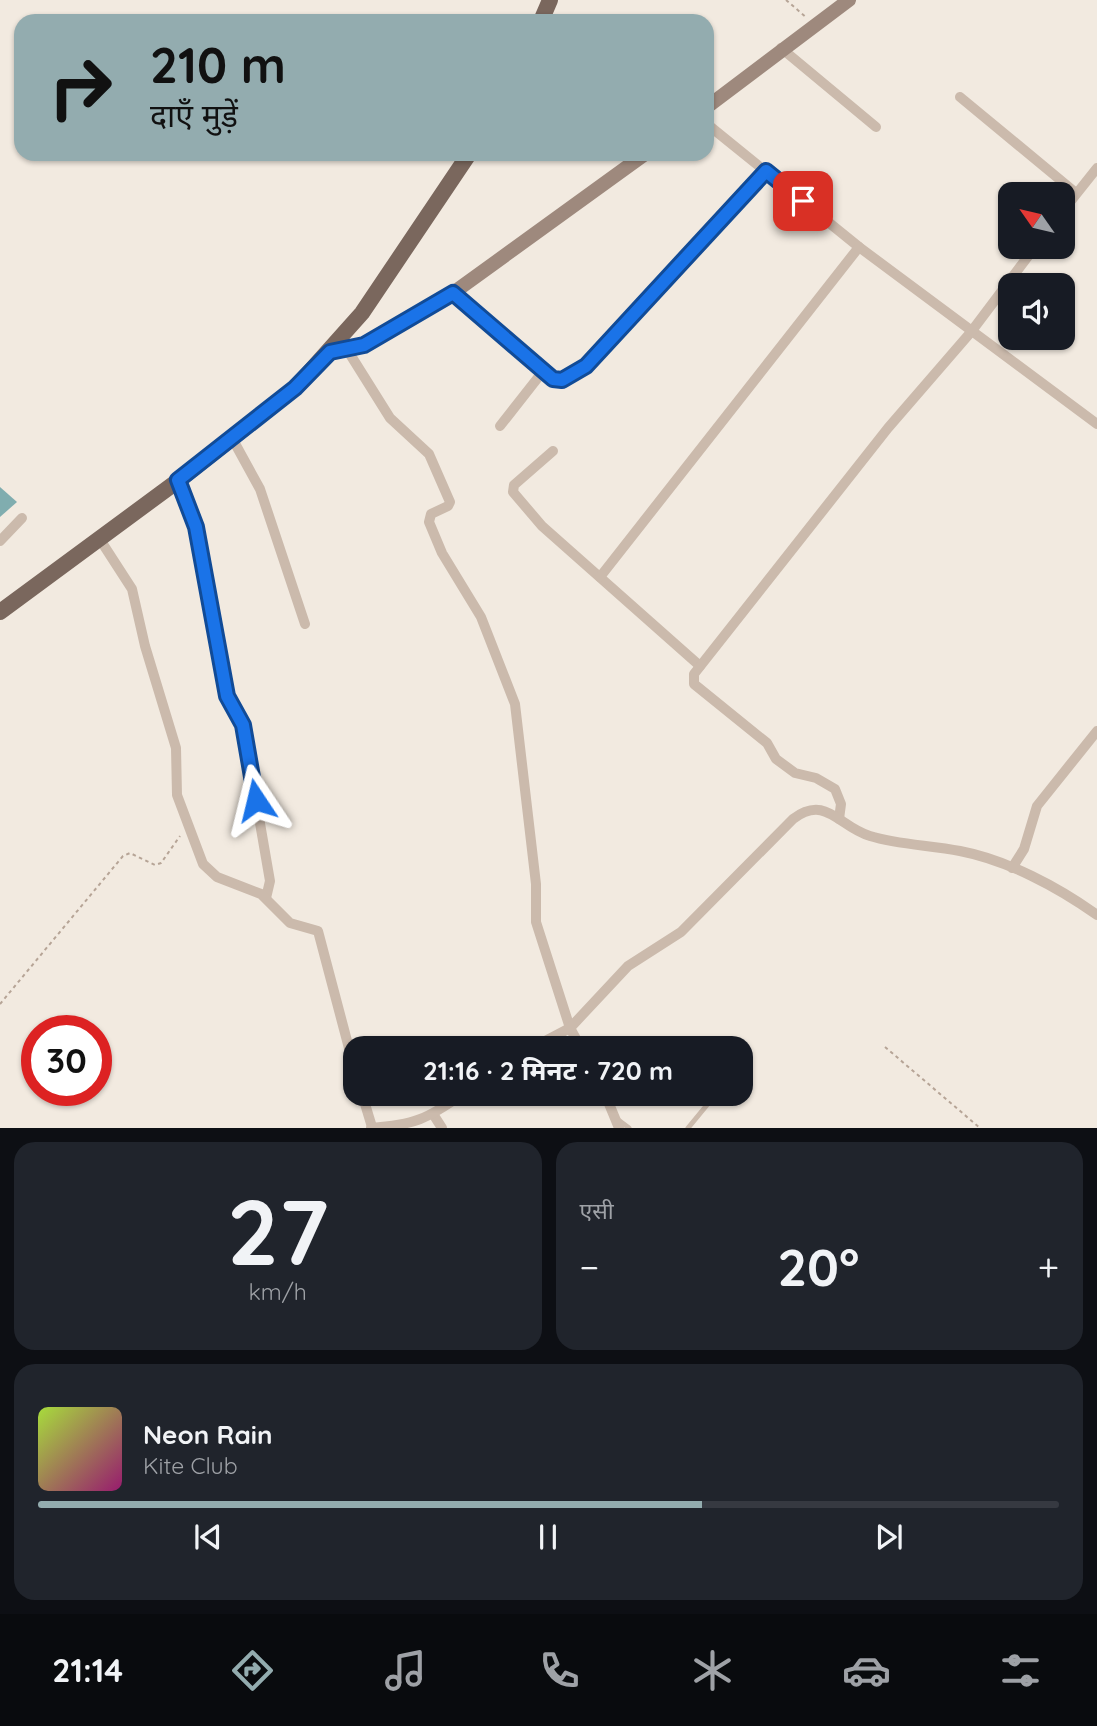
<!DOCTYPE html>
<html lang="hi">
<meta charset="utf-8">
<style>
body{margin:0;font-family:Quicksand,"Noto Sans Devanagari",sans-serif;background:#20242c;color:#f1f3f6;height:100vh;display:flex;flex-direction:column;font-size:26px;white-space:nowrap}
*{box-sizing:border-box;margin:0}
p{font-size:23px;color:#9ea1a6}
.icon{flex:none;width:38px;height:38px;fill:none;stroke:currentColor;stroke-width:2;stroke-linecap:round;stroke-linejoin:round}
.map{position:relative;height:1128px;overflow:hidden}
.details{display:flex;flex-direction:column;gap:14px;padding:14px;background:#0d0f14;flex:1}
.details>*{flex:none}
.guide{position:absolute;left:14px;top:14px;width:700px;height:147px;border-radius:21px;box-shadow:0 2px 5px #0004;background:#93acaf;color:#111;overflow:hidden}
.needle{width:46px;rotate:304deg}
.buttons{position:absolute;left:998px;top:182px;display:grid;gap:14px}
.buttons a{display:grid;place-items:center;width:77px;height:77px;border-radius:14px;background:#171b24;box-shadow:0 2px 5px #0004;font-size:35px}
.speed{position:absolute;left:21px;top:1015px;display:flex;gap:14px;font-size:35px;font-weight:700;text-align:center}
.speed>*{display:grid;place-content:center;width:91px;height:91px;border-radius:50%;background:#171b24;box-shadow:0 2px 5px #0004;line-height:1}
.speed .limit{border:10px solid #d22;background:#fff;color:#111}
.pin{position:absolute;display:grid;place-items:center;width:60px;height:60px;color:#fff;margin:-30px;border-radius:14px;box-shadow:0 4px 10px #0006}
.me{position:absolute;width:77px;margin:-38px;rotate:350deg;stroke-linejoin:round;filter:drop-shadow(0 0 5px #0008)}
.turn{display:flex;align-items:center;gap:24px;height:147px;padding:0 21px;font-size:32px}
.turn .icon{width:91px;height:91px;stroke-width:2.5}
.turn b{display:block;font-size:49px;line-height:60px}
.big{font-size:52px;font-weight:700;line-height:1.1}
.details .tile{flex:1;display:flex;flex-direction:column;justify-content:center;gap:10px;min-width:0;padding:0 24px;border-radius:21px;background:#20242c}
.details .dial{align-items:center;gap:0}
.dial b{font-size:91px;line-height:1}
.song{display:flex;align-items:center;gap:21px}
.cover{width:84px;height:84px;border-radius:10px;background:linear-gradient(135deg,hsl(80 70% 55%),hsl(320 70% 35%))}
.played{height:7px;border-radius:4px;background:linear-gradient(90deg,#93acaf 65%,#363941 65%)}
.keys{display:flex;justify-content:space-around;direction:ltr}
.heat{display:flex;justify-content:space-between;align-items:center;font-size:38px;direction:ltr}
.details .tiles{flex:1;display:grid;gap:14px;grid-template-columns:1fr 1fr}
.tile:last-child{grid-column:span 2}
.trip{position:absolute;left:343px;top:1036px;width:410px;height:70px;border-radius:21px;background:#171b24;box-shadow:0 2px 5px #0004;font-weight:700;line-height:70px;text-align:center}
.tabs{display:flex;height:112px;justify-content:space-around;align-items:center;background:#090b0e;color:#9ea1a6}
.tabs .icon{width:49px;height:49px}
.tabs .active{color:#93acaf}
.tabs b{font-size:32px;color:#f1f3f6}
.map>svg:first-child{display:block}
.water{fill:#80adaf}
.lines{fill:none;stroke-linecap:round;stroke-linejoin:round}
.path{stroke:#b6a496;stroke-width:2;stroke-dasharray:3.5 3.5;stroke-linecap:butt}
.lane{stroke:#cbbaac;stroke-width:5}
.street{stroke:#cbbaac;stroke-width:10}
.secondary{stroke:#9e897d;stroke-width:14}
.primary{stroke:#7a675d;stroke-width:16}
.route-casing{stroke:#114b97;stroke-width:18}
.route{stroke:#1a73e8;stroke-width:12}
</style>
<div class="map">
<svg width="1097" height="1128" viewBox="0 0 1097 1128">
<rect width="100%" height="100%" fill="#f2eae0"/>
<path class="water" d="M0 487 17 502 0 517Z"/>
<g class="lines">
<g class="path">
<path d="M786 0 807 18"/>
<path d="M0 1004 123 856 130 853 155 865 161 863 180 836"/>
<path d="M885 1047 980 1128"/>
</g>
<g class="lane">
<path d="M740 1065 744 1061"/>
<path d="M617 1119 629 1128"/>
<path d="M688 1128 716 1094"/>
</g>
<g class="street">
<path d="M781 48 876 127"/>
<path d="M960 97 1076 193"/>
<path d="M707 124 859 247 1097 424"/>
<path d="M1062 212 1097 168"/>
<path d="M453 293 553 379 562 380 586 366 766 171"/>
<path d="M348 351 390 418 429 454 450 502 448 506 431 514 429 522 442 553 481 617 515 704 536 884V922L570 1028 581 1048"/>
<path d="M500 426 544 370"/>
<path d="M232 438 260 489 305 624"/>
<path d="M553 451 514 485 513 492 542 526 700 666"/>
<path d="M179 480 196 527 227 696 243 725 270 881 266 898"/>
<path d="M99 538 132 589 145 646 176 748 177 795 203 864 217 877 261 894 290 923 318 931 355 1071"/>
<path d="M0 541 22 518"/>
<path d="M600 577 859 247"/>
<path d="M839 819 841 804 835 789 816 778 795 773 776 759 767 743 694 684V674L888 428 971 332 1035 247"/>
<path d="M1012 868 1024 849 1037 806 1097 731"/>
<path d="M532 1048 570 1028 628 966 681 932 793 819C826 794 839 827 870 836 899 845 931 845 960 851 1007 860 1058 887 1097 915"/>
<path d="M362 1094 372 1127"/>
<path d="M605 1094 619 1128"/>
<path d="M433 1114 442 1128"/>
<path d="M371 1128C414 1125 427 1119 463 1094"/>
</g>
<g class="secondary">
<path d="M707 107 849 0"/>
<path d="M330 352 364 345 453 293 645 154"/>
</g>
<g class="primary">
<path d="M541 21 550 0"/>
<path d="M0 612 179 480 295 388 362 313 469 154"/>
</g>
</g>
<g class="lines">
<defs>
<path id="route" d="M256 800 243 725 227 696 196 527 178 480 295 388 330 352 364 345 453 293 553 379 562 380 586 366 766 171 803 201"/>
</defs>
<use href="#route" class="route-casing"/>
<use href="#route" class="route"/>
</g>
</svg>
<div class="buttons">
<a><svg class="needle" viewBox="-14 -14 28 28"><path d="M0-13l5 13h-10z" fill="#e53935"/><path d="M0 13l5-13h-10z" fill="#9ea1a6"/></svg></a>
<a><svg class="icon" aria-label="sound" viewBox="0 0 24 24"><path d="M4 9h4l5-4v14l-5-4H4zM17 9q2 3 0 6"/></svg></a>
</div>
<div class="speed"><div class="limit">30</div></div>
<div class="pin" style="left:803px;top:201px;background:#d93025"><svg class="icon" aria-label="arrive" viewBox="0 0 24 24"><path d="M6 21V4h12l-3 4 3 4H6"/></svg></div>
<svg class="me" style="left:256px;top:800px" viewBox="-20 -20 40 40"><path d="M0-17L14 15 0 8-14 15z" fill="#1a73e8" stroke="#fff" stroke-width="4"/></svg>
<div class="trip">21:16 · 2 मिनट · 720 m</div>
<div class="guide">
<div class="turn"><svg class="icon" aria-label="right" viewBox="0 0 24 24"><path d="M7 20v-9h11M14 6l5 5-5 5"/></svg><div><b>210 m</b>दाएँ मुड़ें</div></div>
</div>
</div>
<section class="details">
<div class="tiles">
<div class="tile dial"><b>27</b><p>km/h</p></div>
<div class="tile"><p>एसी</p>
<div class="heat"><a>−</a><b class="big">20°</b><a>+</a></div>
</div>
<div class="tile">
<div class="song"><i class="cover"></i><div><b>Neon Rain</b><p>Kite Club</p></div></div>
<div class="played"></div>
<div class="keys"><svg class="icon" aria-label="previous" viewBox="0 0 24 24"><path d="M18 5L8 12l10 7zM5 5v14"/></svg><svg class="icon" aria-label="pause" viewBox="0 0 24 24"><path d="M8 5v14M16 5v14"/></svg><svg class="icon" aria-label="next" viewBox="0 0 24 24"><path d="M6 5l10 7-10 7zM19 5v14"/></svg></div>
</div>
</div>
</section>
<nav class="tabs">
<b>21:14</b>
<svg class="icon active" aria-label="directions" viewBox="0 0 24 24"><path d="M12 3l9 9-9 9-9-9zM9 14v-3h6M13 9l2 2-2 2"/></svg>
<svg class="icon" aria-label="music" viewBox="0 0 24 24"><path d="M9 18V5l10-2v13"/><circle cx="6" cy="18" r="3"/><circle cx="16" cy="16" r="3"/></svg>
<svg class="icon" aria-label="phone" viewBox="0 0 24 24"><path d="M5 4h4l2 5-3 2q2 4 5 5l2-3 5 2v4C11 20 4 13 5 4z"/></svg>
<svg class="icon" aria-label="climate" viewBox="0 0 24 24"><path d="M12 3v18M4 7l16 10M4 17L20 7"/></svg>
<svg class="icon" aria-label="car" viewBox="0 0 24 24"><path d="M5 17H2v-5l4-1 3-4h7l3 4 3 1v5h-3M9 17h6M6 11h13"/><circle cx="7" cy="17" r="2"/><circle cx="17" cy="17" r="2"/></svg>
<svg class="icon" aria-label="filters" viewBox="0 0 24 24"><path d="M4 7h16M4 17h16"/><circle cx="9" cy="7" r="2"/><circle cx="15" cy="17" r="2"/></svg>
</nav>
